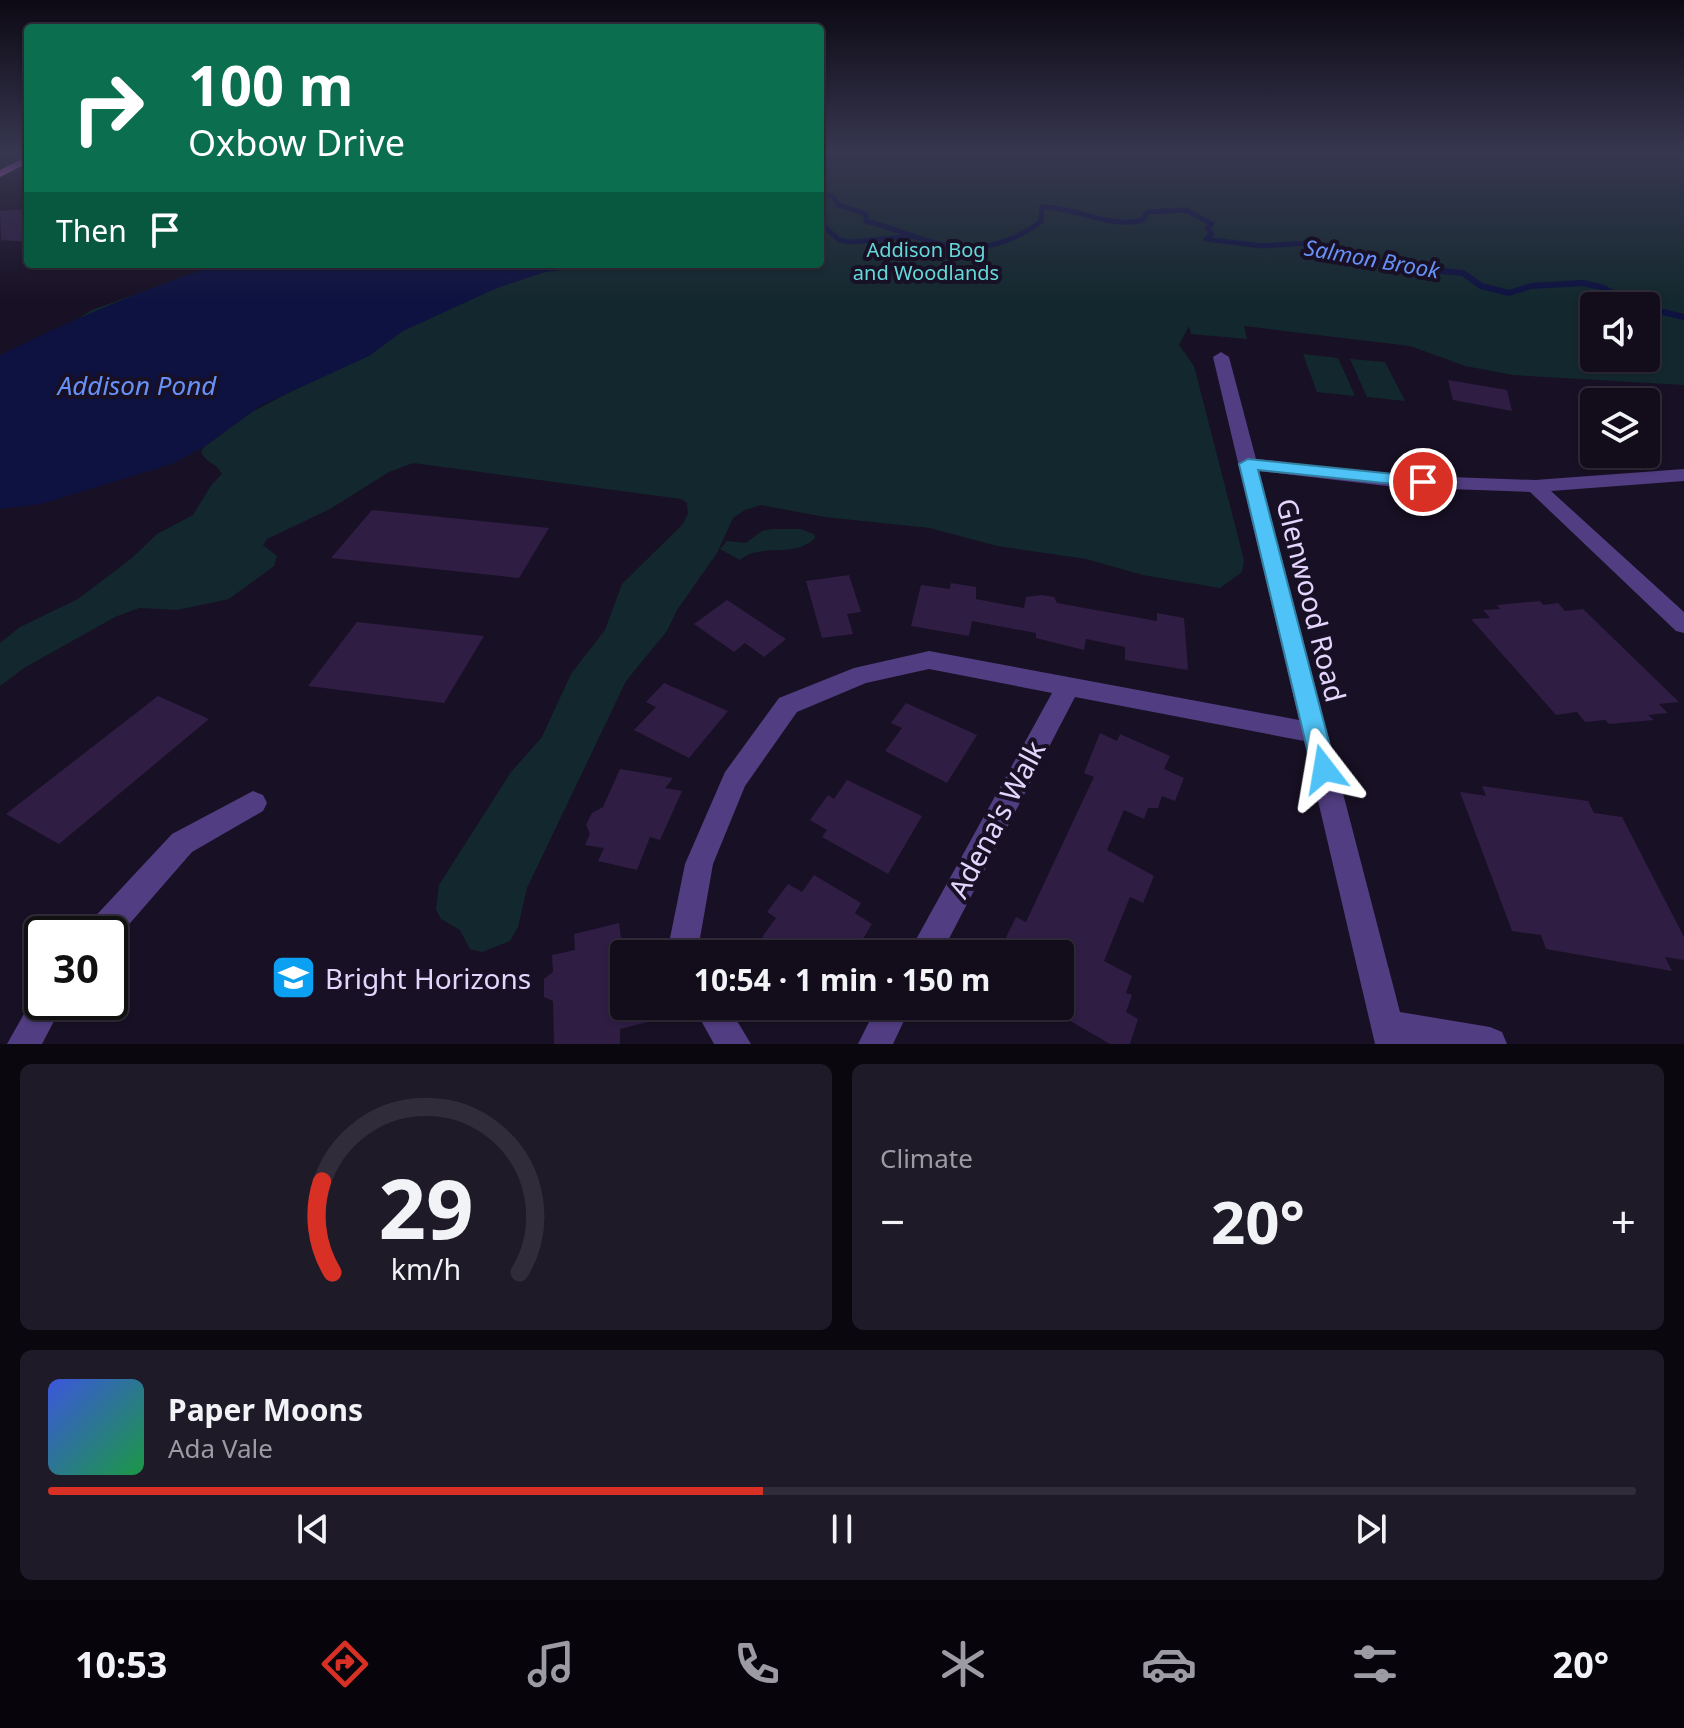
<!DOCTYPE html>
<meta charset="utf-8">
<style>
body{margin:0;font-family:"Noto Sans",sans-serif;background:#1f1a28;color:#f1f3f6;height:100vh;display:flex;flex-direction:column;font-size:30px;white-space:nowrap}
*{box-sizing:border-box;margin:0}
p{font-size:26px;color:#9c9ba3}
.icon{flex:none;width:44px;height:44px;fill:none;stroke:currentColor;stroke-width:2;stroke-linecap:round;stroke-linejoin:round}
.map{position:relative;height:1044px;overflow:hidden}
.sheet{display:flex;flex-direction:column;gap:20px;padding:20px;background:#0a070f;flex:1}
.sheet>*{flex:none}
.top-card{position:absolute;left:24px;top:24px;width:800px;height:244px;border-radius:8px;box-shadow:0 2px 6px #0004,0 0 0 2px #312c3a;background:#0b6e4f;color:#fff;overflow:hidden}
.buttons{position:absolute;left:1580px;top:292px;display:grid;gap:16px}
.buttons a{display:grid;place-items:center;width:80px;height:80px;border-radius:8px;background:#120c1b;box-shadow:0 2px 6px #0004,0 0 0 2px #312c3a;font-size:40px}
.speed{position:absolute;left:24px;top:916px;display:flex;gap:16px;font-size:40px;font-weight:700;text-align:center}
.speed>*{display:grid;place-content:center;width:104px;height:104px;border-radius:50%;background:#120c1b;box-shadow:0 2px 6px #0004,0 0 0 2px #312c3a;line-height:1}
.speed .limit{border:4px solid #111;border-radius:12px;background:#fff;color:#111}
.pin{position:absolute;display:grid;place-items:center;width:68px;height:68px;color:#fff;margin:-34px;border:4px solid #fff;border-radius:50%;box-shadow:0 2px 8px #0007}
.me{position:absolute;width:88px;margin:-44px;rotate:346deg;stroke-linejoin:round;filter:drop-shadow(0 0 6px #0008)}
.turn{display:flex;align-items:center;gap:28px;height:168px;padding:0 32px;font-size:36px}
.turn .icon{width:104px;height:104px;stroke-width:2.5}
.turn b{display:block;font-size:56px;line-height:68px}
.then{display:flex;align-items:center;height:76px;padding:0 32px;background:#0003;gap:16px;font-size:30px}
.big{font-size:60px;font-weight:700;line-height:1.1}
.sheet .tile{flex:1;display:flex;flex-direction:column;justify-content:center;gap:12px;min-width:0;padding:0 28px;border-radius:12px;background:#1f1a28}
.sheet .dial{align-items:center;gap:0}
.dial svg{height:208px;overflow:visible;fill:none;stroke:#312c3a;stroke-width:7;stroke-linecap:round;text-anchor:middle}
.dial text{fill:#f1f3f6;stroke:none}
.song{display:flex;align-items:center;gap:24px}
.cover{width:96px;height:96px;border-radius:12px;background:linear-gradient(135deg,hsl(230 70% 55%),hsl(140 70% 35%))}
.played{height:8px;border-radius:4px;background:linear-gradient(90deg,#d93025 45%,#312c3a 45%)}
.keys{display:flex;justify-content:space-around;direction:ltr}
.heat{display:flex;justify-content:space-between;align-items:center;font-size:44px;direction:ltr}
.sheet .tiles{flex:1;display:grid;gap:20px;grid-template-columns:1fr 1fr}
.tile:last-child{grid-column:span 2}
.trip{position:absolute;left:610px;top:940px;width:464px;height:80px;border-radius:8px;background:#120c1b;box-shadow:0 2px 6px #0004,0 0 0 2px #312c3a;font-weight:700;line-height:80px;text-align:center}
.tabs{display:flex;height:128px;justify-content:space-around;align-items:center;background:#07050b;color:#9c9ba3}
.tabs .icon{width:56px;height:56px}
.tabs .active{color:#d93025}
.tabs b{font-size:36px;color:#f1f3f6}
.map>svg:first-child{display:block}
.green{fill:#13282e;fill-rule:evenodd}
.water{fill:#0d1240}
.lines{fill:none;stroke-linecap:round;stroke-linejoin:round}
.stream-far1{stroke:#0d1240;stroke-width:5}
.stream{stroke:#0d1240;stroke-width:6}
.building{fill:#2f1d44}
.minor{fill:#513d81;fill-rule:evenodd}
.major{fill:#e562f7;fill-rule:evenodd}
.route{fill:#4fc3f7;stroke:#337fa1;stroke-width:2}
.labels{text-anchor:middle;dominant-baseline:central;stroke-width:8;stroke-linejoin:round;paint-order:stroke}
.far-park-label{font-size:20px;fill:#64d9da;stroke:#181024}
.far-water-label{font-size:22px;font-style:italic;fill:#6891f7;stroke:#181024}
.water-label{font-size:26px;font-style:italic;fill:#6891f7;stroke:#181024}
.near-street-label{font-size:28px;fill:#e4d5fd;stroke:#181024}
.near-poi-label{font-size:28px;fill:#e4d5fd;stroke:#181024;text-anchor:start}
</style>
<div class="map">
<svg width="1684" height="1044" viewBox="0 0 1684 1044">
<rect width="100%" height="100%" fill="#181024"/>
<g class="green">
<path d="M820 155H1684V385L1513 375 1465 366 1410 346 1244 326 1247 339 1191 334 1189 326 1179 345 1194 366 1244 560 1242 572 1220 588 1143 575 1086 559 997 546 930 528 825 517 761 505 745 510 733 518 717 553 677 610 667 631 626 681 527 888 518 927 510 941 482 952 470 949 460 930 441 919 436 909 439 885 511 772 542 737 571 674 605 630 622 584 683 524 688 514 687 503 681 499 413 463 389 472 330 509 267 539 263 545 277 556 274 566 229 599 177 610 139 608 115 617 24 668 0 686V643L20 627 78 599 132 558 157 534 193 515 212 484 222 474C217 463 206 463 201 452L204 447 250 413 390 339 0 355 61 329 92 310 220 264H820ZM1594 306H1646V358H1594Z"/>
<path d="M1303 354 1338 358 1355 396 1317 392Z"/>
<path d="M1350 359 1385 362 1405 401 1367 397Z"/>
<path d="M772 529H800L814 534 815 538C795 559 759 542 740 560L720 549 727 541 746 543 762 531Z"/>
</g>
<path class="water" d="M220 264H610L545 272 497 288 403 331 369 356 262 405 204 447 172 464 41 504 0 509V355C71 320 144 289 220 264Z"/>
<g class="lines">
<g class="stream-far1">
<path d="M820 194 833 196 838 205 866 214V221C921 235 958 263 1015 237 1024 232 1033 229 1041 221L1042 207C1077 207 1108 229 1143 220L1147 212 1186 210 1212 224 1207 228 1212 234 1206 239 1262 246 1309 243 1375 261"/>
<path d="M820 222 839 240 851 242 914 236"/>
</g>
<g class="stream">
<path d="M1367 259 1396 267 1463 273 1481 286 1509 293 1531 286 1583 283 1601 287 1637 306"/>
<path d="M1646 308 1684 317"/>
</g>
</g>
<g class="building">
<path d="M28 209V242L1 240 0 211Z"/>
<path d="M1448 380 1507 390 1512 411 1453 400Z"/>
<path d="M372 510 549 528 519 578 331 558Z"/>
<path d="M849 575 861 612 847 614 853 634 822 638 806 581Z"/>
<path d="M951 583 976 587V599L1024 608 1026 597 1042 595 1054 597 1057 603 1157 621V613L1184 618 1188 670 1125 660V647L1086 639 1084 650 1036 638V633L972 621 969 636 911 626 921 585 950 589Z"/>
<path d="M727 600 786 639 764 657 745 643 734 652 694 624Z"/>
<path d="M1540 601 1543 605 1558 603 1565 611 1583 609 1679 702 1659 704 1668 713 1648 715 1654 720 1609 724 1605 720 1585 722 1577 712 1556 715 1471 619 1490 618 1483 610 1500 609 1497 605Z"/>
<path d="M357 622 484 636 444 703 308 686Z"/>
<path d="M664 683 728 711 689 758 634 730 656 707 646 702Z"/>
<path d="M158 696 209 719 59 844 6 814Z"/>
<path d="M906 703 977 735 947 783 885 751 902 728 891 723Z"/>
<path d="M1100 733 1117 741 1120 734 1170 756 1164 769 1184 778 1175 801 1162 796 1158 808H1148L1144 819 1124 810 1107 850 1154 876 1143 903 1130 897 1104 961 1132 976 1126 993 1132 995 1126 1012 1138 1019 1130 1044H1110L1060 1015V954H998L1016 917 1026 922 1077 813 1094 777 1084 773Z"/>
<path d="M620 769 673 778 665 788 682 791 660 840 650 837 637 870 598 861 604 848 585 845 590 834 586 825 592 813 603 807Z"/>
<path d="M847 780 922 816 888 874 822 837 827 830 810 820 828 795 834 799Z"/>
<path d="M1482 786 1588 801 1594 813 1622 817 1684 937V960L1665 957 1672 971 1546 949 1541 935 1512 931 1460 792 1486 796Z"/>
<path d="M814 875 861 903 855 913 872 924 854 954H760L769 941 762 937 776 918 767 912 788 884 802 892Z"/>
<path d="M619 923 624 960V1006H679L680 1014 620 1029V1044H554L553 1001 544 997V979L553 972 552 955 575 950 574 934Z"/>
</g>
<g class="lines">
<g class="minor">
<path d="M1221 352 1229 357 1256 459 1395 475 1535 480 1684 469V481L1551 491 1684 612V633L1676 631 1530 492 1395 487 1259 471 1400 1012 1490 1027 1502 1032 1507 1044H1375L1304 741 1075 697 941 954H908L1052 693 929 669 866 683 797 712 745 786 713 864 700 938 706 954H674L670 938 685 864 725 772 779 698 854 668 929 651 1299 720 1213 357Z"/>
<path d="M253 791 263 795 267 803 263 811 192 852 111 945 110 934H85L89 923 172 834Z"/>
<path d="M42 988V1002H64L42 1044H7L37 991Z"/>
<path d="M693 1006H728L751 1044H714Z"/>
<path d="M877 1006H911L893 1044H858Z"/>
</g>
<path class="major" d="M28 156V163L0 177V170Z"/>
</g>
<linearGradient id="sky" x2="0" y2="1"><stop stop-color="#0d0914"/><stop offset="0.51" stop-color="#373750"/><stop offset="1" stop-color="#373750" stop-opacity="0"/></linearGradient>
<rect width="1684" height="301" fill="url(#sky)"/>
<path class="route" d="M1248 459 1423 477 1432 482 1423 487 1258 470 1336 769 1332 777 1324 780 1315 777 1312 769 1239 464Z"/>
<defs>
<symbol id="school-square" viewBox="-11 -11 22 22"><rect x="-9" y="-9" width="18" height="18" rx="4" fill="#0ca0f2" stroke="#181024"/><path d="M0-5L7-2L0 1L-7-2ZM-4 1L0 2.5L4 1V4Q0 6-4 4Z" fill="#fff"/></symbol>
</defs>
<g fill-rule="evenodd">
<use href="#school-square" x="268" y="952" width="51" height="51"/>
</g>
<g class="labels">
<g class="far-park-label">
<text x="926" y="249">Addison Bog<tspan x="926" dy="23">and Woodlands</tspan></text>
</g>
<g class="far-water-label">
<text transform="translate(1372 258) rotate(10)">Salmon Brook</text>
</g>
<g class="water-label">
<text x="137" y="385">Addison Pond</text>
</g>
<g class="near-street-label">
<text transform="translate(1312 600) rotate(76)">Glenwood Road</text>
<text transform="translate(996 819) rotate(-62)">Adena's Walk</text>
</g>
<g class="near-poi-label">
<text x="325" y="978">Bright Horizons</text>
</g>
</g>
</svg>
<div class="buttons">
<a><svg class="icon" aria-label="sound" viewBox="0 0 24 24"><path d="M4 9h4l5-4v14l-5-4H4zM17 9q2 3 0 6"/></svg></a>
<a><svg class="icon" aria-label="layers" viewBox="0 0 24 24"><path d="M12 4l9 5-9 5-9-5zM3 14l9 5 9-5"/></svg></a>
</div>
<div class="speed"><div class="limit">30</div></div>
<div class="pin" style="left:1423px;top:482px;background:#d93025"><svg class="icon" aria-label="arrive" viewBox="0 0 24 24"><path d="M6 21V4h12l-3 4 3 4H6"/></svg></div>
<svg class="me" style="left:1324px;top:769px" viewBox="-20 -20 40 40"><path d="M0-17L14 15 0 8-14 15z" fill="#4fc3f7" stroke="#fff" stroke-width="4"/></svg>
<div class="trip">10:54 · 1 min · 150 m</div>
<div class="top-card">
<div class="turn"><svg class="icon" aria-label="right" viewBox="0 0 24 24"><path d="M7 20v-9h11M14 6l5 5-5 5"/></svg><div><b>100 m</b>Oxbow Drive</div></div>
<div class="then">Then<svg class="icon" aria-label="arrive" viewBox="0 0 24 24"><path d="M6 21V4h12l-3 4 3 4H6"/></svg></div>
</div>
</div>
<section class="sheet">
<div class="tiles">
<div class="tile dial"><svg viewBox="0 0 100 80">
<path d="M14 69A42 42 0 1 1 86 69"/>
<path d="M14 69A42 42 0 0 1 10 34" stroke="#d93025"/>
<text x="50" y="56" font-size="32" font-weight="700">29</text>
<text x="50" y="72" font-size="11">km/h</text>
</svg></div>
<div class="tile"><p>Climate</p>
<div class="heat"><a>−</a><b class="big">20°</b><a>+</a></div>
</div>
<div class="tile">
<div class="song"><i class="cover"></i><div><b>Paper Moons</b><p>Ada Vale</p></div></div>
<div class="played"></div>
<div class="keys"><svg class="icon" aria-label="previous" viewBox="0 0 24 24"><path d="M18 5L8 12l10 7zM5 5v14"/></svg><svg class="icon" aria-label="pause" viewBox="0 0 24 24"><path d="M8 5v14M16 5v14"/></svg><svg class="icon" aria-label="next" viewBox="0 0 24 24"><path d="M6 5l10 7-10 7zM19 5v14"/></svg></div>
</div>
</div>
</section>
<nav class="tabs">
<b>10:53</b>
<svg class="icon active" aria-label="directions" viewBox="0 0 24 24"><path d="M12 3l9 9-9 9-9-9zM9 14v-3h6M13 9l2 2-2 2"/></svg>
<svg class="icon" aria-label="music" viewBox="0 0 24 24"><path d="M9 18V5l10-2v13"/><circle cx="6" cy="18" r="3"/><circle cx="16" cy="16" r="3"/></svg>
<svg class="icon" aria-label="phone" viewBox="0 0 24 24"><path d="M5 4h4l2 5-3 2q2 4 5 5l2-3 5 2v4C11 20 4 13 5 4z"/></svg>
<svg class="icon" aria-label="climate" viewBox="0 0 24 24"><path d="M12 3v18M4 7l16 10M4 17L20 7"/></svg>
<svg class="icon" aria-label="car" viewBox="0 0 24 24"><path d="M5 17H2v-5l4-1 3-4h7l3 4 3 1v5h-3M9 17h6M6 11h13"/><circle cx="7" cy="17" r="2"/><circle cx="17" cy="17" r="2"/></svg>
<svg class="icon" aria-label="filters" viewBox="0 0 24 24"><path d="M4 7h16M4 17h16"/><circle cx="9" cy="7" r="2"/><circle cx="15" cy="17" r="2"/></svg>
<b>20°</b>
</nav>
